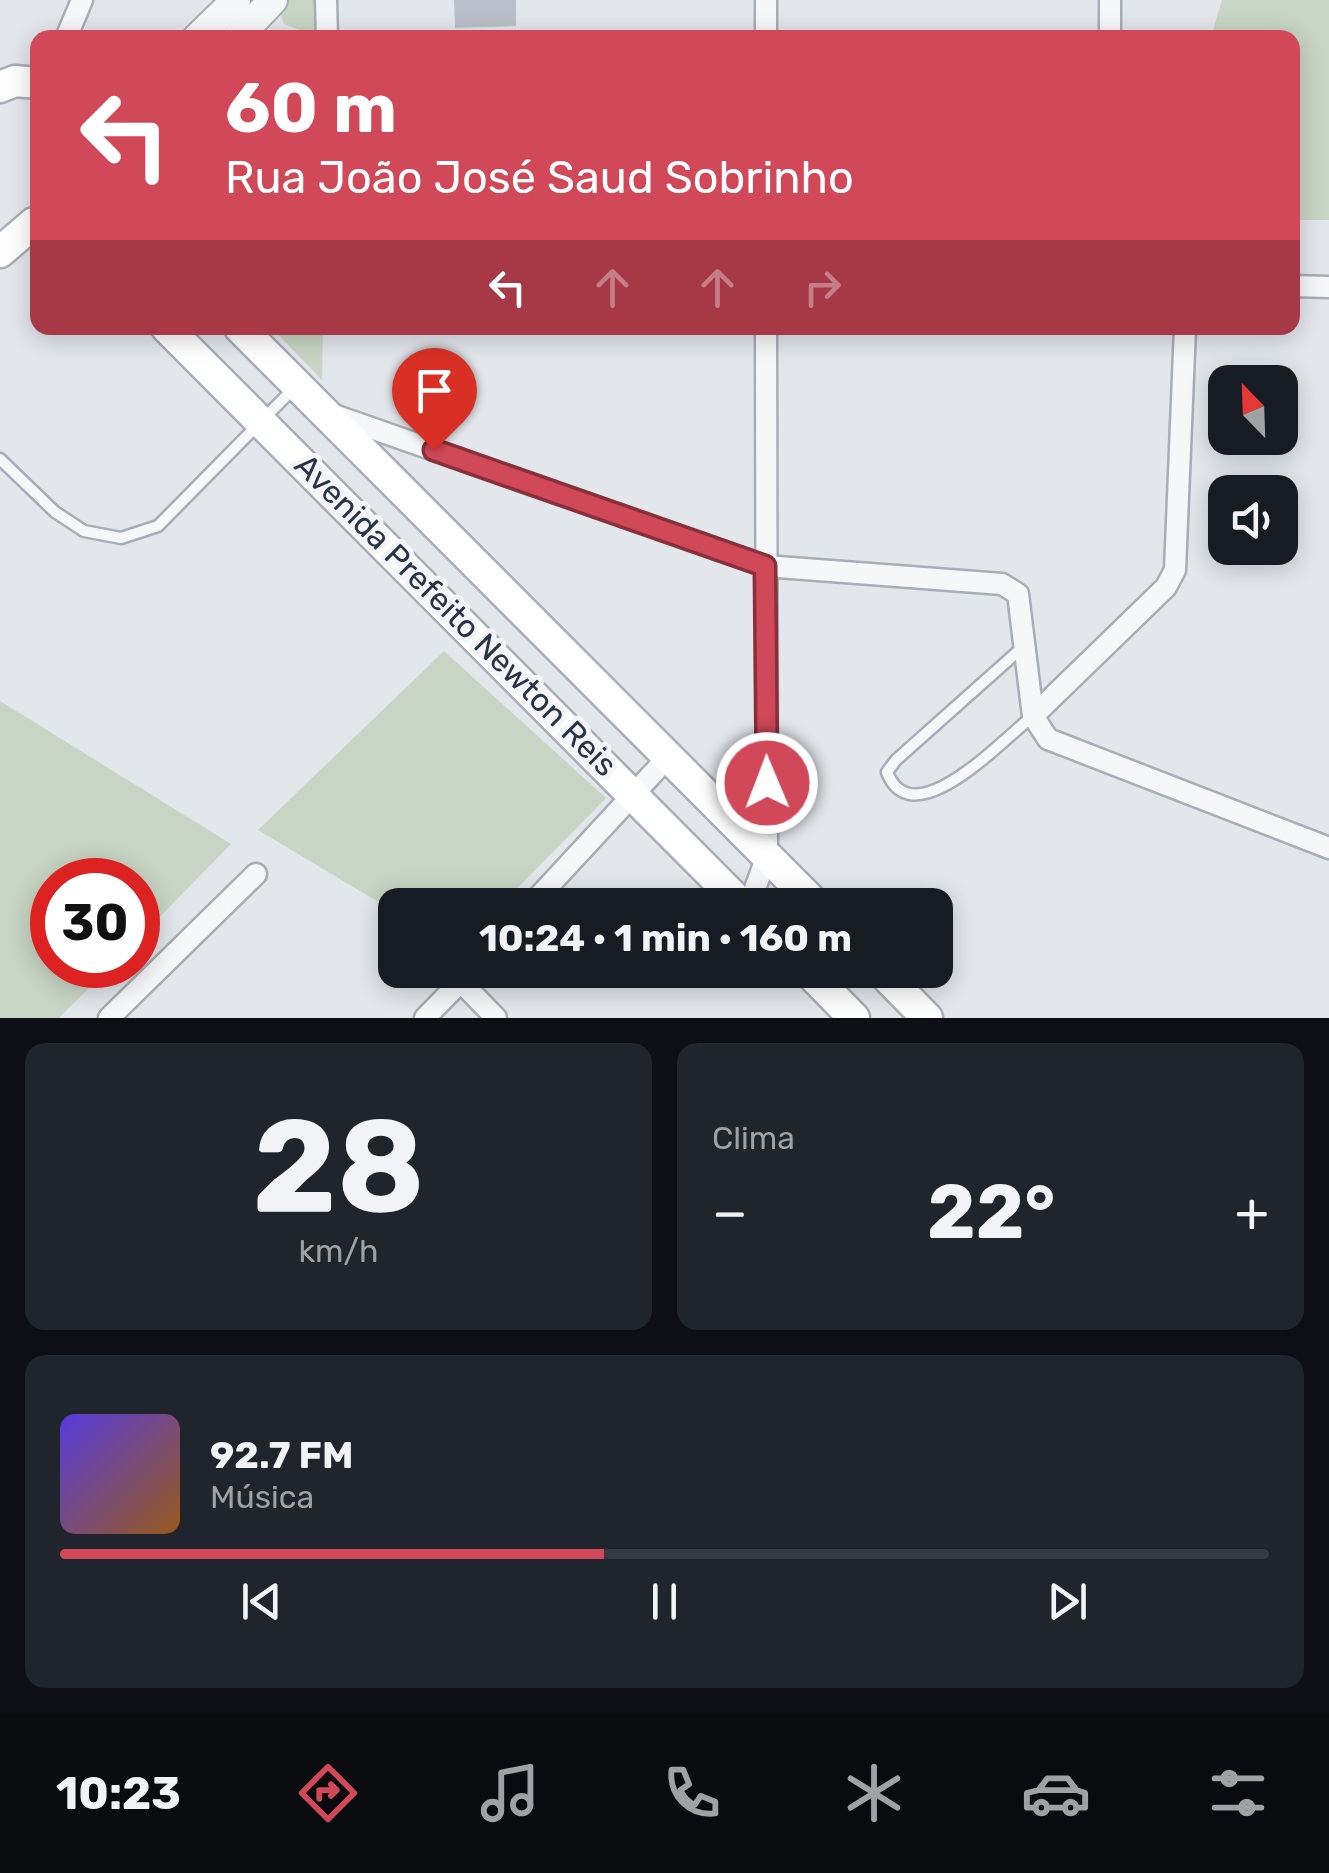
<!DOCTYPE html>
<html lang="pt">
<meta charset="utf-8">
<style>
body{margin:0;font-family:Rubik,sans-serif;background:#20242c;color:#f1f3f6;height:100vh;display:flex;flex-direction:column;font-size:38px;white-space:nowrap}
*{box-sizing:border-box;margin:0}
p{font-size:32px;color:#9ea1a6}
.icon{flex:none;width:55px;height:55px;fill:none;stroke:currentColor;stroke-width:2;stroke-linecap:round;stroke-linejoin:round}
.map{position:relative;height:1018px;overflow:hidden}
.side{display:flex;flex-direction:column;gap:25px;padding:25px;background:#0d0f14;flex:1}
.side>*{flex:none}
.banner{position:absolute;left:30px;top:30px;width:1270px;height:305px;border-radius:20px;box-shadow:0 5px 25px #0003;background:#d14858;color:#fff;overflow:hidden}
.needle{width:65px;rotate:337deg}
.tools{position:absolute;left:1208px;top:365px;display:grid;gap:20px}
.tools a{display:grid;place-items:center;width:90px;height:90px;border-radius:20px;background:#171b24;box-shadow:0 5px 25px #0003;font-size:50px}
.speed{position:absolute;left:30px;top:858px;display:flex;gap:20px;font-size:50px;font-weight:700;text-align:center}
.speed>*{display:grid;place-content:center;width:130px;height:130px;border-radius:50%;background:#171b24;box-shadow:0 5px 25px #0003;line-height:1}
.speed .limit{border:15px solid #d22;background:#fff;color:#111}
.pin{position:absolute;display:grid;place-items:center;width:85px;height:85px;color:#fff;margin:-102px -42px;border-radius:50% 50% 50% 0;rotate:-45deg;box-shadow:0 0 10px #0007}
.pin .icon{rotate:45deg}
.me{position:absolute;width:110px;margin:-55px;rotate:359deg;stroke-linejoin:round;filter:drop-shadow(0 0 8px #0008)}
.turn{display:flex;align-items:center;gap:35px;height:210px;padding:0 30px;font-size:45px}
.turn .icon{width:130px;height:130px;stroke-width:2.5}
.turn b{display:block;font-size:70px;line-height:85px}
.lanes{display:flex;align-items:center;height:95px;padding:0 30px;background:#0003;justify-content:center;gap:50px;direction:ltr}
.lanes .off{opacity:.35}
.big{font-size:75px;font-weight:700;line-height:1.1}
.side .tile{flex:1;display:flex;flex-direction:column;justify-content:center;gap:15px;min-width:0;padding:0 35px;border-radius:20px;background:#20242c}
.side .dial{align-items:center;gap:0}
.dial b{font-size:130px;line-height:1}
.song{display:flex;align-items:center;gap:30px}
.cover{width:120px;height:120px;border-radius:15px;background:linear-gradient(135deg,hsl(250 70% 55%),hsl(30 70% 35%))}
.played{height:10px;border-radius:5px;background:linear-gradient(90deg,#d14858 45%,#363941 45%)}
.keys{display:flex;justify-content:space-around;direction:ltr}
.heat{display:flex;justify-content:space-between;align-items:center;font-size:55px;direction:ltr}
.side .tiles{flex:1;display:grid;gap:25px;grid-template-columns:1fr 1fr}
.tile:last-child{grid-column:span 2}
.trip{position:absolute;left:378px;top:888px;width:575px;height:100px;border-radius:20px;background:#171b24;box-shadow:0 5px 25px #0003;font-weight:700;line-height:100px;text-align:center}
.tabs{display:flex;height:160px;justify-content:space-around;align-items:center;background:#090b0e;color:#9ea1a6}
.tabs .icon{width:70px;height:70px}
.tabs .selected{color:#d14858}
.tabs b{font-size:45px;color:#f1f3f6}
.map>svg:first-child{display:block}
.green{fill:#c8d5c4}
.building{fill:#babfc9}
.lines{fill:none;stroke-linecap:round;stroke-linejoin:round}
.service-casing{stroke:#a8adb6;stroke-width:15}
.minor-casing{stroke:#a8adb6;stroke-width:25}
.tertiary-casing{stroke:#a8adb6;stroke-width:32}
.secondary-casing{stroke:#a8adb6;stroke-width:35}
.service{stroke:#f6f7f9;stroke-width:10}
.minor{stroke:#f6f7f9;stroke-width:20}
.tertiary{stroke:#f6f7f9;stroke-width:28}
.secondary{stroke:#fff;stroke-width:30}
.route-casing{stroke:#882f39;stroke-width:25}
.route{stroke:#d14858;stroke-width:18}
.labels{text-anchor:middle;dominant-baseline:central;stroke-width:10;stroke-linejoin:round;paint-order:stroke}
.street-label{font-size:32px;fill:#2a3344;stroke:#f3f5f9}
</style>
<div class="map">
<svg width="1329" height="1018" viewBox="0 0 1329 1018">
<rect width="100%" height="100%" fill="#e3e6eb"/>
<g class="green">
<path d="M284 0H325L318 37 284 24 279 9Z"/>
<path d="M1222 0H1329V220H1293L1292 38 1211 37Z"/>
<path d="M272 328H323L322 380Z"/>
<path d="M444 651 606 798 501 905H395V912L258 830Z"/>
<path d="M0 701 231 844 138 939V880H52V965H112L59 1018H0Z"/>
</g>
<path class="building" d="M454 0H516V26L455 28Z"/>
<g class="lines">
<defs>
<g id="service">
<path d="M0 459 55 512 84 531 121 538 158 526 296 386"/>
<path d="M1024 646 896 760 887 772C912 838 1002 740 1033 716"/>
</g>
<g id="minor">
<path d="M326 0 327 38"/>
<path d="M1110 0V38"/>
<path d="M66 38 82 0"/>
<path d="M766 38V0"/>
<path d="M1292 286 1329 287"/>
<path d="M331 414 765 566 1002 584 1018 594 1033 716 1048 739 1329 848"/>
<path d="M1033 716 1166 587 1175 570 1185 328"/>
<path d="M531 905 668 757"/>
<path d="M749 905 767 856 766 328"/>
<path d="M461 982 496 1018"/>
<path d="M109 1018 256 874"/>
<path d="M425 1018 472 970"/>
</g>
<g id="tertiary">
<path d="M197 38 236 0"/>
<path d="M237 38 273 0"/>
</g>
<g id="secondary">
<path d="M0 87 15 81 38 83"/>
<path d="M0 252 34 223"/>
<path d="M167 328 742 905"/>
<path d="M240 328 816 905"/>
<path d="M807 970 854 1018"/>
<path d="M880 970 927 1018"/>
</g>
</defs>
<use href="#service" class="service-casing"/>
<use href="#minor" class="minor-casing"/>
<use href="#tertiary" class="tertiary-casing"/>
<use href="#secondary" class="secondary-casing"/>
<use href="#service" class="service"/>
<use href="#minor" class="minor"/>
<use href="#tertiary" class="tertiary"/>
<use href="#secondary" class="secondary"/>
</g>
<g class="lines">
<defs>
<path id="route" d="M434 450 765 566 767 783"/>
</defs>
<use href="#route" class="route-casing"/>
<use href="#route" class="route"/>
</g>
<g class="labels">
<g class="street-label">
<text transform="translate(456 615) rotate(45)">Avenida Prefeito Newton Reis</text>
</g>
</g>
</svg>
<div class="tools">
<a><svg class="needle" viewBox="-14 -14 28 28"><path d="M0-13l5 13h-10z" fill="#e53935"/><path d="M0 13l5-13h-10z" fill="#9ea1a6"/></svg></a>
<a><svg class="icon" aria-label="sound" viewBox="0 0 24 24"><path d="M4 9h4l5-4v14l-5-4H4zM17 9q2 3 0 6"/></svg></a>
</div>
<div class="speed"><div class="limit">30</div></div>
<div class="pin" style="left:434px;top:450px;background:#d93025"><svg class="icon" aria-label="arrive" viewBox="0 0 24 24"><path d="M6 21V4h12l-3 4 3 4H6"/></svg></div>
<svg class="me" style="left:767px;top:783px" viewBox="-20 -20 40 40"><circle r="17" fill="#d14858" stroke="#fff" stroke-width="3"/><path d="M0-11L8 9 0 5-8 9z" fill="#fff"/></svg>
<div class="trip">10:24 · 1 min · 160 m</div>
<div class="banner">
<div class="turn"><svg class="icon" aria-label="left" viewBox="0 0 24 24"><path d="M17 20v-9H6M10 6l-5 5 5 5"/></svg><div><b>60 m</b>Rua João José Saud Sobrinho</div></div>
<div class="lanes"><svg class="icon" aria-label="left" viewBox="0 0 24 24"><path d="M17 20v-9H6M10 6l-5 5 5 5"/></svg><svg class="icon off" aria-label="ahead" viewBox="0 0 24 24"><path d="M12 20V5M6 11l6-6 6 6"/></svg><svg class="icon off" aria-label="ahead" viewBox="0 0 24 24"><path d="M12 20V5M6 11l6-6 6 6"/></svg><svg class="icon off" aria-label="right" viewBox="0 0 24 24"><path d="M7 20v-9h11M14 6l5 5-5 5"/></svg></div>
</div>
</div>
<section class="side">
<div class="tiles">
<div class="tile dial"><b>28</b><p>km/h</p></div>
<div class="tile"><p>Clima</p>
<div class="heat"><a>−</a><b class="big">22°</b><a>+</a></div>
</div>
<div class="tile">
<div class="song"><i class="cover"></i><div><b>92.7 FM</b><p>Música</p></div></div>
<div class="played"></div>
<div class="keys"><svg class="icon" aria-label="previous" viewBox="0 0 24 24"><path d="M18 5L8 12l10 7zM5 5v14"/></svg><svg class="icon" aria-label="pause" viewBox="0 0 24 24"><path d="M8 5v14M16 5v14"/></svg><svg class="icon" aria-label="next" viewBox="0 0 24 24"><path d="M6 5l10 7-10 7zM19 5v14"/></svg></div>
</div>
</div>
</section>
<nav class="tabs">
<b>10:23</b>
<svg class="icon selected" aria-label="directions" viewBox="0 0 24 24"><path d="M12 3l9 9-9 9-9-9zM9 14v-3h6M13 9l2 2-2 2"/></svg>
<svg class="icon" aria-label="music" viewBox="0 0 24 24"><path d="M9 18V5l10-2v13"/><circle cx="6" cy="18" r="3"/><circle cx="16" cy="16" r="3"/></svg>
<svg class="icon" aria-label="phone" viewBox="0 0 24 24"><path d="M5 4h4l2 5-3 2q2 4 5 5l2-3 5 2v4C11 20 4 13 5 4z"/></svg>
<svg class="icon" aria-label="climate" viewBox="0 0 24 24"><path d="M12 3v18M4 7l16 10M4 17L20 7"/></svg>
<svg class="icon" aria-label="car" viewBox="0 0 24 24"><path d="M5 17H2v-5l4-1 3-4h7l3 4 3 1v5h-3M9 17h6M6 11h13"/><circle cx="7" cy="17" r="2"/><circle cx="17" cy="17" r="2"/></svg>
<svg class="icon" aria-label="filters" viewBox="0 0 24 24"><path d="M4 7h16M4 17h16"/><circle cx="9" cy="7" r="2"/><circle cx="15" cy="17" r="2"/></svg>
</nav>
